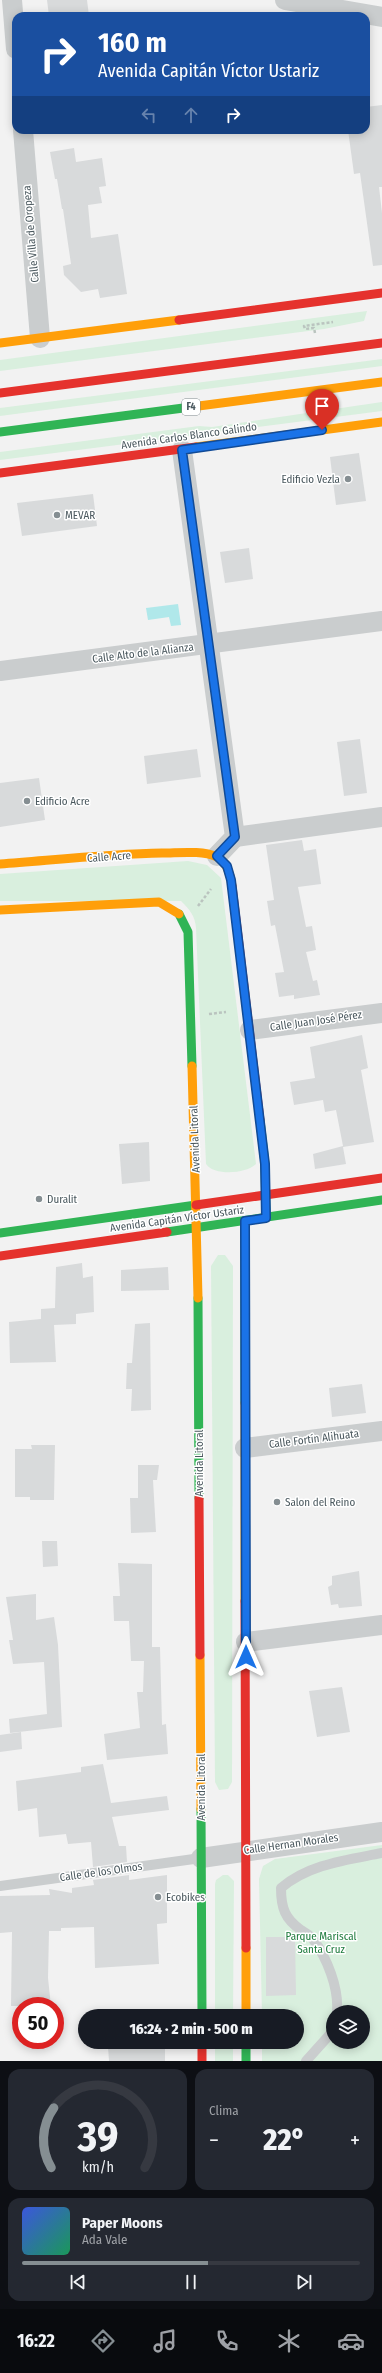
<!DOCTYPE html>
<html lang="es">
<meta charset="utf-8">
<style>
body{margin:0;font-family:"Fira Sans Condensed",sans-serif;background:#242831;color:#f1f3f6;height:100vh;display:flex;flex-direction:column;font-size:15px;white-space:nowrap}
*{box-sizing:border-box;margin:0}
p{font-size:13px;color:#9ea1a6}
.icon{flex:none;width:22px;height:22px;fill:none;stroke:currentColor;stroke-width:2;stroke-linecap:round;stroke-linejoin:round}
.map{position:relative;height:2061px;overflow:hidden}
.side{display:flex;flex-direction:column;gap:8px;padding:8px;background:#0d0f14;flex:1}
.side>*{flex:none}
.hud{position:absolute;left:12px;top:12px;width:358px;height:122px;border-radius:12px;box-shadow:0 2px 10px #0003;background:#1a4fa0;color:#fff;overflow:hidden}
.controls{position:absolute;left:326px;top:2005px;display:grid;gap:8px}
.controls a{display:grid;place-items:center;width:44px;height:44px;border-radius:50%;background:#171b24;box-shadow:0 2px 10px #0003;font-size:20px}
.speed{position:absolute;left:12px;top:1997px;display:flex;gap:8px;font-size:20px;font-weight:700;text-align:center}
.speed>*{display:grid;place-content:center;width:52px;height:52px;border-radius:50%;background:#171b24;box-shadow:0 2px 10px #0003;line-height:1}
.speed .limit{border:6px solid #d22;background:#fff;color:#111}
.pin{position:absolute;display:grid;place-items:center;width:34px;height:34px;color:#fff;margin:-41px -17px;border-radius:50% 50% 50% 0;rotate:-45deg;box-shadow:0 0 4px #0007}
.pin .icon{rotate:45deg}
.me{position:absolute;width:44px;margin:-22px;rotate:0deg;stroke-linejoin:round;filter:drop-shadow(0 0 3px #0008)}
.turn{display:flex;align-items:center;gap:14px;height:84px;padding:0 20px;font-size:18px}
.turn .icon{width:52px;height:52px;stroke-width:2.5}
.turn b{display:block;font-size:28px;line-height:34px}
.lanes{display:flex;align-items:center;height:38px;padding:0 20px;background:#0003;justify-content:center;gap:20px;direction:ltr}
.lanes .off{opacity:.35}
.big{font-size:30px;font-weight:800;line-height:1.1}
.side .tile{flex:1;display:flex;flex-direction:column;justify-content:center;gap:6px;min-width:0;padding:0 14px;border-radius:12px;background:#242831}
.side .dial{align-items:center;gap:0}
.dial svg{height:104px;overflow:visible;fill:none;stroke:#363941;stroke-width:7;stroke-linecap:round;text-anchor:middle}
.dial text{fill:#f1f3f6;stroke:none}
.song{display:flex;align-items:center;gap:12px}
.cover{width:48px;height:48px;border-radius:6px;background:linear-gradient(135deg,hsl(230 70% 55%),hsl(150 70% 35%))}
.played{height:4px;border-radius:2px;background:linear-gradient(90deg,#858e92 55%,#363941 55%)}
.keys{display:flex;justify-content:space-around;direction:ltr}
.heat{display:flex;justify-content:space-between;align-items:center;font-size:22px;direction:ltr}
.side .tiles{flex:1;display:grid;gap:8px;grid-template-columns:1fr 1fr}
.tile:last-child{grid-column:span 2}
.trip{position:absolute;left:78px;top:2009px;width:226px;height:40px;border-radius:20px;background:#171b24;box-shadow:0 2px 10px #0003;font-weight:800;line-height:40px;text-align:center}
.dock{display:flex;height:64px;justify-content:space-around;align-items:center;background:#090b0e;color:#9ea1a6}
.dock .icon{width:28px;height:28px}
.dock .current{color:#858e92}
.dock b{font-size:18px;color:#f1f3f6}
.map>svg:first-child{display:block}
.green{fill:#d9efde;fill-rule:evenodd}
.water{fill:#b0e8ea}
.building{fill:#d8dadb}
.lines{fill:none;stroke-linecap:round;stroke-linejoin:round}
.path{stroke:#bac4bf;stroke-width:2.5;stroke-dasharray:3 2;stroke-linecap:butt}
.lane{stroke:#cacdce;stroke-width:10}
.street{stroke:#cacdce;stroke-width:20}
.fast{stroke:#30b455;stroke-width:9}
.slow{stroke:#ff9f0a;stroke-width:9}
.jam{stroke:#e5322d;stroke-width:9}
.route-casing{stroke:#114b97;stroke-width:10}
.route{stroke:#1a73e8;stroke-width:7}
.poi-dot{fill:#858e92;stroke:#fff;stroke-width:1.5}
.labels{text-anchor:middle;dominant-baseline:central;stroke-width:3;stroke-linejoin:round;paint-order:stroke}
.shield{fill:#fff;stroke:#808a8e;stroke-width:1}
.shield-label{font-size:10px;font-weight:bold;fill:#4a585e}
.street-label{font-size:11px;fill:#4a585e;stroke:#fff}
.poi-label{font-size:11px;fill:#4a585e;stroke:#fff;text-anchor:start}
.park-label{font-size:11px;fill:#1e7b3d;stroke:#fff}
</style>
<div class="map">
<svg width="382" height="2061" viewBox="0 0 382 2061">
<rect width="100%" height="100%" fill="#f2f2f2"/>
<g class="green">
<path d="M367 311 364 321 324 329 0 371V360Z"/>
<path d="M382 359V366L0 416V408Z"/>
<path d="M382 402V411L0 460V452L199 426 212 427Z"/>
<path d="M188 861 207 865 221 878 256 1164C246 1174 214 1176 206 1164L196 928C195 916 190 910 181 901H0V874Z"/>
<path d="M218 1255H225L233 1266 232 1782 228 1789 219 1790 215 1782 211 1266Z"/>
<path d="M382 1845V2061H262V2042H297V2016H262L259 1879 263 1866 275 1859ZM333 2012H363V2042H333Z"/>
<path d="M223 1875H228L234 1881 233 2016H215V1884L216 1880Z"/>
<rect x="215" y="2042" width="18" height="19"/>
</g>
<path class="water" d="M178 604 181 625 171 626 169 617 148 620 146 608Z"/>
<g class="building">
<path d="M47 0H87L89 16H49Z"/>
<path d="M382 105V187H379L382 213V265L373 266 360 173 354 174 348 130H366V107Z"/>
<path d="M74 148 76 162 102 158 106 186 99 187 102 203 88 205 91 238 118 234 127 294 100 298 98 289 81 292 64 275 63 266 71 264 63 209H62L57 179H55L50 152Z"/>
<path d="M359 453 366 501 336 505 330 457Z"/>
<path d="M93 494 97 526 22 536 17 503Z"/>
<path d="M249 548 253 579 225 583 220 552Z"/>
<path d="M360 739 367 793 344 796 337 742Z"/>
<path d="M197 749 201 777 147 784 144 756Z"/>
<path d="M39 778 45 820 0 827V783Z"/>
<path d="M302 840 304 851 316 849 321 884 298 887 306 927 312 926 316 950 306 952 313 981 317 980 320 995 294 999V995L279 997 275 973 284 972 275 925 271 926 267 901 274 900 266 845Z"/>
<path d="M362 1035 368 1068 361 1070 374 1142 343 1147 346 1164 315 1169 313 1154 343 1146 336 1110 325 1112 323 1100 294 1105 290 1082 315 1078 310 1047Z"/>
<path d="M149 1142 150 1181 122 1184 119 1144Z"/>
<path d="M82 1263 83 1278 93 1276 94 1312 76 1314V1324L54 1325 56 1362 10 1363 9 1322 41 1319V1309L55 1308 56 1267Z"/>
<path d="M168 1267 169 1290 121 1291V1270Z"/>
<path d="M150 1323 151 1410 131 1411 132 1389H126L127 1363H132L135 1324Z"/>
<path d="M362 1384 366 1413 332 1417 329 1388Z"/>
<path d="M31 1445H55L54 1500H30V1497H15V1449H32Z"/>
<path d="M138 1465H159L157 1480H153L156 1532 131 1533 130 1498H138Z"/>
<path d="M42 1541H57L58 1566 43 1567Z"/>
<path d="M118 1563 152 1564V1647H160L162 1725 166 1724 168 1754 107 1760 104 1734 140 1728 137 1692H143L144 1661H131L129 1621H114L113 1596H120Z"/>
<path d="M359 1571 362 1606 339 1608 338 1604 331 1605 328 1587 332 1585V1576Z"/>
<path d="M36 1594V1620L54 1617 58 1645 62 1727 10 1733 9 1719 47 1714 44 1662 13 1664 9 1640H13L6 1597Z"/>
<path d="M342 1687 350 1732 317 1737 309 1691Z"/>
<path d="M21 1732 22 1749 0 1752V1735Z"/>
<path d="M103 1764 111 1803 167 1796 169 1810 112 1817 119 1846H126L127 1862 93 1867 91 1842 68 1844 66 1834 39 1837 37 1808 18 1811 16 1781 81 1772V1767Z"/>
<path d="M129 1875V1880L167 1875V1923L157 1924 159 1964 95 1968 94 1927 61 1928V1931H49L48 1978 51 2006H11L12 1932 0 1933V1896L50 1895 49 1889 72 1893V1888L94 1885 93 1880Z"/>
<path d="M266 1937H295L296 1995 266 1996Z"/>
<path d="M165 2045V2061H109L108 2047Z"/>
</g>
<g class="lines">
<g class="path">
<path d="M315 333 314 328 305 329 304 326 333 322"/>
<path d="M198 906 211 889"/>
<path d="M209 1014 226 1012"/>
</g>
<g class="lane">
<path d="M0 1886 201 1858"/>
<path d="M337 2012C339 1988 327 1958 313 1939 310 1935 305 1933 301 1930 285 1919 281 1908 281 1888 309 1864 347 1860 382 1853"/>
<path d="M306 2061 333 2031"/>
</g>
<g class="street">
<path d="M12 0 16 49"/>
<path d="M285 0 382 17"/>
<path d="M23 130 40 338"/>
<path d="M182 450 235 837 217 856"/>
<path d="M0 671 382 621"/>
<path d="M235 837 382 817"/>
<path d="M250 1030 382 1013"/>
<path d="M245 1448 382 1431"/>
<path d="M246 1642 382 1625"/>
<path d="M201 1858 382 1832"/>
</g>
<g class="fast">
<path d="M0 432 191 407"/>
<path d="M179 914 188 932 192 1066"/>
<path d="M260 1120 265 1164 266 1213"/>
<path d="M245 1221V1403"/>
<path d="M167 1232 382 1200"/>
<path d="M0 1233 196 1205"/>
<path d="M198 1298 199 1498"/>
<path d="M201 1809 202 2016"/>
<path d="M246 2042V2061"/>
</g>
<g class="slow">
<path d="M0 343 179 320"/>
<path d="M191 407 382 382"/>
<path d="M196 447 382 422"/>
<path d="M0 864C54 860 108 854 162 853 179 853 201 850 217 857 227 862 231 876 232 886"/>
<path d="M0 910 159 902 179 914"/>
<path d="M192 1066 198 1298"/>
<path d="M245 1403V1601"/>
<path d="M200 1655 201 1809"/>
<path d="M246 1948V2016"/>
</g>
<g class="jam">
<path d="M179 320 382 293"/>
<path d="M0 393 382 343"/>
<path d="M0 473 196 447"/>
<path d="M232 886 260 1120"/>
<path d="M196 1205 382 1178"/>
<path d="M0 1256 167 1232"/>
<path d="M199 1498 200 1655"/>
<path d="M245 1601 246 1948"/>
<path d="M202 2042V2061"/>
</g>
</g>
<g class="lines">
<defs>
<path id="route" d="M246 1657 245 1221 266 1218 265 1164 231 880 227 866 217 856 235 837 182 450 322 430"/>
</defs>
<use href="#route" class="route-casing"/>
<use href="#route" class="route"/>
</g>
<g class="poi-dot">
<circle cx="348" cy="479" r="4"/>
<circle cx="57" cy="515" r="4"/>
<circle cx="27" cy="801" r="4"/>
<circle cx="39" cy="1199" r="4"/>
<circle cx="277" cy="1502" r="4"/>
<circle cx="158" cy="1897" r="4"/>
</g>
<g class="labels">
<rect class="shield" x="182" y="399" width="18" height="16" rx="3"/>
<g class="shield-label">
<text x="191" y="407">F4</text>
</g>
<g class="street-label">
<text transform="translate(31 234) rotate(-95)">Calle Villa de Oropeza</text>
<text transform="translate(189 436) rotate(-8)">Avenida Carlos Blanco Galindo</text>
<text transform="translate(143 653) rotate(-7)">Calle Alto de la Alianza</text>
<text transform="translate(109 857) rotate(-4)">Calle Acre</text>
<text transform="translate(316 1021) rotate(-8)">Calle Juan José Pérez</text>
<text transform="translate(195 1139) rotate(-92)">Avenida Litoral</text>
<text transform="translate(177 1219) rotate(-8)">Avenida Capitán Víctor Ustariz</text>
<text transform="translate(314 1439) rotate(-7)">Calle Fortín Alihuata</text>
<text transform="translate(199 1463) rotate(-90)">Avenida Litoral</text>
<text transform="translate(201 1787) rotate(-90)">Avenida Litoral</text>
<text transform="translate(291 1844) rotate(-8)">Calle Hernan Morales</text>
<text transform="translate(101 1872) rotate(-8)">Calle de los Olmos</text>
</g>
<g class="poi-label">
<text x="340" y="479" text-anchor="end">Edificio Vezla</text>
<text x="65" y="515">MEVAR</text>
<text x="35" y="801">Edificio Acre</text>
<text x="47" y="1199">Duralit</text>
<text x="285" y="1502">Salon del Reino</text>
<text x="166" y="1897">Ecobikes</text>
</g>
<g class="park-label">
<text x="321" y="1936">Parque Mariscal<tspan x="321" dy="13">Santa Cruz</tspan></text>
</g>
</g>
</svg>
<div class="controls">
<a><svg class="icon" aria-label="layers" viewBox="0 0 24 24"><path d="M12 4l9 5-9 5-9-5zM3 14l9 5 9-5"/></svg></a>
</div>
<div class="speed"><div class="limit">50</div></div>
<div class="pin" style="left:322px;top:430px;background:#d93025"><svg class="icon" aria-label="arrive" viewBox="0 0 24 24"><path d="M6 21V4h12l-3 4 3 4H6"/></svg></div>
<svg class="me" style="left:246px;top:1657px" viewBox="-20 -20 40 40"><path d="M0-17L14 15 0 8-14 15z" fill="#1a73e8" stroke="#fff" stroke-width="4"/></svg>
<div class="trip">16:24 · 2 min · 500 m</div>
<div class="hud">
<div class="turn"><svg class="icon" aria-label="right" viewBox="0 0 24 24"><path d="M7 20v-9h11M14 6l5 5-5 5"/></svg><div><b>160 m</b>Avenida Capitán Víctor Ustariz</div></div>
<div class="lanes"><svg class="icon off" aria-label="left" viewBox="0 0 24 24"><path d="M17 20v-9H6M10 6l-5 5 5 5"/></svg><svg class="icon off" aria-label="ahead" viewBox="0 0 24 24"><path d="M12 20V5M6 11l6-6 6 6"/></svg><svg class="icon" aria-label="right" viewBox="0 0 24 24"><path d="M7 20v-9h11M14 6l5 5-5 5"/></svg></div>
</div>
</div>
<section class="side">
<div class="tiles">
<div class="tile dial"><svg viewBox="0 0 100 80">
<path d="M14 69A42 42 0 1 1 86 69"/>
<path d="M14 69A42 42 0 0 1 16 23" stroke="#858e92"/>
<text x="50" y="56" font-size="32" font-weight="700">39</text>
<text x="50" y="72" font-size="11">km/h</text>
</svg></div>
<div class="tile"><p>Clima</p>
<div class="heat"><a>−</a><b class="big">22°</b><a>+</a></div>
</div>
<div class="tile">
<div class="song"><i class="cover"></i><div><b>Paper Moons</b><p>Ada Vale</p></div></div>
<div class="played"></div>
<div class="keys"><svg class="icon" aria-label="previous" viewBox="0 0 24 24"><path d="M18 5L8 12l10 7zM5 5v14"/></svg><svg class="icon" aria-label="pause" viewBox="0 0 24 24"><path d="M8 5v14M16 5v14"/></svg><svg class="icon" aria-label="next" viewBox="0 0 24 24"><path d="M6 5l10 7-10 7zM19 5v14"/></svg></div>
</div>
</div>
</section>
<nav class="dock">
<b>16:22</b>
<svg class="icon current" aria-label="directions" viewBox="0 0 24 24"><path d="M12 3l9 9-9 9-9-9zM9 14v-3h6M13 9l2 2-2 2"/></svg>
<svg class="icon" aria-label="music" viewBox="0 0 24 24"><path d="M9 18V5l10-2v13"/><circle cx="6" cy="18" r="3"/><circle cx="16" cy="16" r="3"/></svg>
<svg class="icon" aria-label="phone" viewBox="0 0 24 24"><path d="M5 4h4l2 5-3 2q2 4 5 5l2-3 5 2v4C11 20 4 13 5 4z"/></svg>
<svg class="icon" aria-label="climate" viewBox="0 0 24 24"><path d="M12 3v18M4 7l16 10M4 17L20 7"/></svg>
<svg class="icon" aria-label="car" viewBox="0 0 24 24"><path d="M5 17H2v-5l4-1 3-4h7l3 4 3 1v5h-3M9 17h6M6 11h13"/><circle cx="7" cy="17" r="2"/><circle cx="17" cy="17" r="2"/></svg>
</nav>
